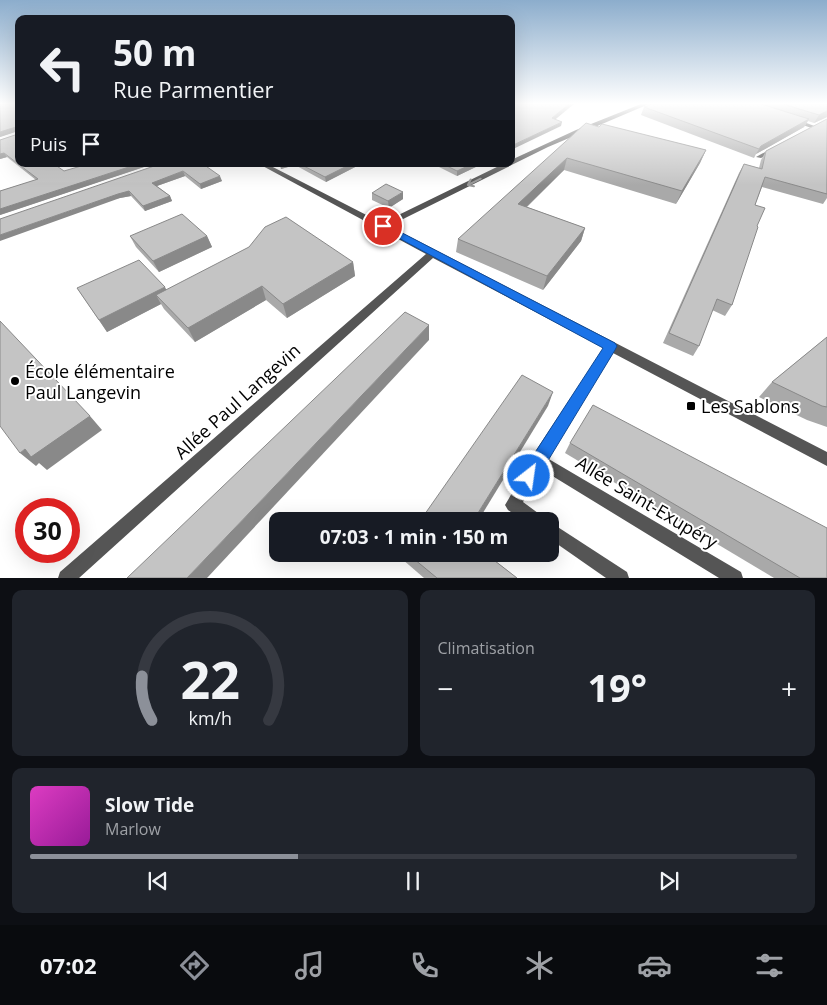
<!DOCTYPE html>
<html lang="fr">
<meta charset="utf-8">
<style>
body{margin:0;font-family:"Open Sans",sans-serif;background:#20242c;color:#f1f3f6;height:100vh;display:flex;flex-direction:column;font-size:19px;white-space:nowrap}
*{box-sizing:border-box;margin:0}
p{font-size:16px;color:#9ea1a6}
.icon{flex:none;width:28px;height:28px;fill:none;stroke:currentColor;stroke-width:2;stroke-linecap:round;stroke-linejoin:round}
.map{position:relative;height:578px;overflow:hidden}
.side{display:flex;flex-direction:column;gap:12px;padding:12px;background:#0d0f14;flex:1}
.side>*{flex:none}
.guide{position:absolute;left:15px;top:15px;width:500px;height:152px;border-radius:10px;box-shadow:0 5px 20px #0002;background:#171b24;color:#f1f3f6;overflow:hidden}
.speed{position:absolute;left:15px;top:498px;display:flex;gap:10px;font-size:25px;font-weight:700;text-align:center}
.speed>*{display:grid;place-content:center;width:65px;height:65px;border-radius:50%;background:#171b24;box-shadow:0 5px 20px #0002;line-height:1}
.speed .limit{border:8px solid #d22;background:#fff;color:#111}
.pin{position:absolute;display:grid;place-items:center;width:42px;height:42px;color:#fff;margin:-21px;border:2px solid #fff;border-radius:50%;box-shadow:0 1px 5px #0007}
.me{position:absolute;width:55px;margin:-28px;rotate:30deg;stroke-linejoin:round;filter:drop-shadow(0 0 4px #0008)}
.turn{display:flex;align-items:center;gap:18px;height:105px;padding:0 15px;font-size:22px}
.turn .icon{width:65px;height:65px;stroke-width:2.5}
.turn b{display:block;font-size:35px;line-height:42px}
.then{display:flex;align-items:center;height:48px;padding:0 15px;background:#0003;gap:10px;font-size:19px}
.big{font-size:38px;font-weight:700;line-height:1.1}
.side .widget{flex:1;display:flex;flex-direction:column;justify-content:center;gap:8px;min-width:0;padding:0 18px;border-radius:10px;background:#20242c}
.side .dial{align-items:center;gap:0}
.dial svg{height:130px;overflow:visible;fill:none;stroke:#363941;stroke-width:7;stroke-linecap:round;text-anchor:middle}
.dial text{fill:#f1f3f6;stroke:none}
.song{display:flex;align-items:center;gap:15px}
.cover{width:60px;height:60px;border-radius:8px;background:linear-gradient(135deg,hsl(310 70% 55%),hsl(300 70% 35%))}
.played{height:5px;border-radius:2px;background:linear-gradient(90deg,#8c9099 35%,#363941 35%)}
.keys{display:flex;justify-content:space-around;direction:ltr}
.heat{display:flex;justify-content:space-between;align-items:center;font-size:28px;direction:ltr}
.side .tiles{flex:1;display:grid;gap:12px;grid-template-columns:1fr 1fr}
.widget:last-child{grid-column:span 2}
.trip{position:absolute;left:269px;top:512px;width:290px;height:50px;border-radius:10px;background:#171b24;box-shadow:0 5px 20px #0002;font-weight:700;line-height:50px;text-align:center}
.tab-bar{display:flex;height:80px;justify-content:space-around;align-items:center;background:#090b0e;color:#9ea1a6}
.tab-bar .icon{width:35px;height:35px}
.tab-bar .on{color:#8c9099}
.tab-bar b{font-size:22px;color:#f1f3f6}
.map>svg:first-child{display:block}
.lines{fill:none;stroke-linecap:round;stroke-linejoin:round}
.street{fill:#555;fill-rule:evenodd}
.wall{fill:#a9a9a9}
.shaded-wall{fill:#898989}
.building{fill:#c4c4c4;stroke:#898989}
.oneway{stroke:#999}
.route{fill:#1a73e8;stroke:#114b97}
.poi-dot{fill:#000;stroke:#fff;stroke-width:2}
.labels{text-anchor:middle;dominant-baseline:central;stroke-width:4;stroke-linejoin:round;paint-order:stroke}
.near-poi-label{font-size:18px;fill:#000;stroke:#fff;text-anchor:start}
.near-street-label{font-size:18px;fill:#000;stroke:#fff}
</style>
<div class="map">
<svg width="827" height="578" viewBox="0 0 827 578">
<rect width="100%" height="100%" fill="#fff"/>
<g class="lines">
<g class="street">
<path d="M641 104H649L548 147 389 226 827 452V466L613 353 547 458 741 572 743 578H719L541 469 523 502 542 516 545 521H524L508 510 505 505 508 500 533 455 604 348 433 258 79 578H58L60 572 426 254 259 164H267L382 223 503 164H511V160L576 130Z"/>
<path d="M792 119H796L817 127 814 129 792 121Z"/>
<path d="M776 146 778 147V149L761 158 756 157Z"/>
<path d="M550 522 627 572 629 578H606L550 539Z"/>
</g>
</g>
<g class="wall">
<path d="M0 104H19V164L64 171 153 164 0 215V191L36 180 7 157 0 159V140L18 134V131L0 137Z"/>
<path d="M650 104H827V117L814 123 808 121 804 127 756 154 754 158 641 115 644 107 650 105Z"/>
<path d="M827 119V198L823 204 762 187 755 205 757 226 732 305 725 316 712 310 699 346 693 356 663 343 739 173 744 164 759 168 761 160 766 151Z"/>
<path d="M599 127 706 150 700 163 676 204 564 170 527 207 585 228 581 241 543 290 456 252 458 239Z"/>
<path d="M280 164H361L326 182 295 165 281 169Z"/>
<path d="M439 164H482L457 176 439 167Z"/>
<path d="M206 166 222 181 201 189 185 176 157 186 170 196 172 201 145 211 131 196 120 198 0 219Z"/>
<path d="M372 193 403 199 389 208 372 200Z"/>
<path d="M130 236H207L212 247 159 272 136 247Z"/>
<path d="M353 262 355 276 287 318 266 300 195 342 164 309 161 304 107 332 77 288 166 290Z"/>
<path d="M827 337V427L807 420 759 397 772 382Z"/>
<path d="M570 443 827 578H774L565 453Z"/>
<path d="M402 554H486L517 578H424L402 559Z"/>
</g>
<g class="shaded-wall">
<path d="M569 104H574L551 123 552 118Z"/>
<path d="M827 111V117L814 123 819 115Z"/>
<path d="M809 119 804 127 756 154 761 146Z"/>
<path d="M562 122 561 126 511 150V146Z"/>
<path d="M16 127 18 131 0 137V132Z"/>
<path d="M706 150 700 163 676 204 682 191Z"/>
<path d="M4 153 7 157 0 159V154Z"/>
<path d="M567 158 564 170 516 217 518 204Z"/>
<path d="M138 164H153L0 215V209Z"/>
<path d="M202 164H212L203 168Z"/>
<path d="M280 164H294L295 165 281 169Z"/>
<path d="M351 164H361L326 182 325 177Z"/>
<path d="M472 164H482L457 176V171Z"/>
<path d="M183 171 185 176 154 187 152 183Z"/>
<path d="M220 176 222 181 201 189 200 184Z"/>
<path d="M129 191 131 196 120 198 0 241V235L118 194Z"/>
<path d="M403 192V199L389 208 388 201Z"/>
<path d="M170 196 172 201 145 211 143 206Z"/>
<path d="M585 228 581 241 543 290 547 276Z"/>
<path d="M207 236 212 247 159 272 153 261Z"/>
<path d="M353 262 355 276 287 318 283 304Z"/>
<path d="M262 286 266 300 195 342 188 328Z"/>
<path d="M165 287 171 299 156 295 161 304 107 332 99 320Z"/>
<path d="M429 325V340L207 578H187Z"/>
<path d="M553 392 548 406 478 521H473Z"/>
<path d="M90 416 102 430 47 470 39 463 36 466 20 453 25 449Z"/>
</g>
<g class="building">
<path d="M0 104H19V164H54L64 171 88 164H138L0 209V191L38 179 4 153 0 154V140L18 134V129L16 127 0 132Z"/>
<path d="M511 104H569L552 118 562 122 511 146Z"/>
<path d="M652 104H761L809 119 761 146 759 149 644 107Z"/>
<path d="M783 104H827V111L819 115Z"/>
<path d="M827 119V194L765 177 755 205 765 208 757 226 758 227 732 305 717 299 699 346 669 333 744 164 762 169 766 151Z"/>
<path d="M586 123 599 127 602 124 706 150 682 191 567 158 518 204 585 228 547 276 458 239Z"/>
<path d="M160 164H203L220 176 200 184 183 171 152 183 170 196 143 206 129 191 118 194 0 235V219Z"/>
<path d="M300 164H351L325 177Z"/>
<path d="M443 164H472L457 171Z"/>
<path d="M386 184 403 192 388 201 372 193Z"/>
<path d="M182 214 207 236 153 261 130 236Z"/>
<path d="M286 217 353 262 283 304 262 286 188 328 156 295 249 247 265 227Z"/>
<path d="M139 260 165 287 99 320 77 288Z"/>
<path d="M405 312 429 325 187 578H127Z"/>
<path d="M0 321 90 416 31 457 25 449 20 453 0 426Z"/>
<path d="M827 337V407L822 406 772 382Z"/>
<path d="M522 375 553 392 473 521H420Z"/>
<path d="M593 405 827 528V578H800L570 443Z"/>
<path d="M408 554H486L517 578H437Z"/>
</g>
<defs><path id="oneway-shaft" d="M-6 0H5M1.5-3L5.5 0L1.5 3" fill="none" stroke-width="1.6" stroke-linecap="round" stroke-linejoin="round" transform="scale(1.25)"/></defs>
<use class="oneway" href="#oneway-shaft" transform="translate(474 182) rotate(154)"/>
<linearGradient id="sky" x2="0" y2="1"><stop stop-color="#8cadcc"/><stop offset="0.56" stop-color="#fff"/><stop offset="1" stop-color="#fff" stop-opacity="0"/></linearGradient>
<rect width="827" height="185" fill="url(#sky)"/>
<path class="route" d="M383 223 615 343 617 346 615 350 535 482 529 484 523 482 521 476 523 471 603 348 380 228V224Z"/>
<g class="poi-dot">
<circle cx="15" cy="381" r="5"/>
<rect x="686" y="401" width="10" height="10" rx="2.5"/>
</g>
<g class="labels">
<g class="near-poi-label">
<text x="25" y="371">École élémentaire<tspan x="25" dy="21">Paul Langevin</tspan></text>
<text x="701" y="406">Les Sablons</text>
</g>
<g class="near-street-label">
<text transform="translate(237 401) rotate(-42)">Allée Paul Langevin</text>
<text transform="translate(647 502) rotate(31)">Allée Saint-Exupéry</text>
</g>
</g>
</svg>
<div class="speed"><div class="limit">30</div></div>
<div class="pin" style="left:383px;top:226px;background:#d93025"><svg class="icon" aria-label="arrive" viewBox="0 0 24 24"><path d="M6 21V4h12l-3 4 3 4H6"/></svg></div>
<svg class="me" style="left:529px;top:476px" viewBox="-20 -20 40 40"><circle r="17" fill="#1a73e8" stroke="#fff" stroke-width="3"/><path d="M0-11L8 9 0 5-8 9z" fill="#fff"/></svg>
<div class="trip">07:03 · 1 min · 150 m</div>
<div class="guide">
<div class="turn"><svg class="icon" aria-label="left" viewBox="0 0 24 24"><path d="M17 20v-9H6M10 6l-5 5 5 5"/></svg><div><b>50 m</b>Rue Parmentier</div></div>
<div class="then">Puis<svg class="icon" aria-label="arrive" viewBox="0 0 24 24"><path d="M6 21V4h12l-3 4 3 4H6"/></svg></div>
</div>
</div>
<section class="side">
<div class="tiles">
<div class="widget dial"><svg viewBox="0 0 100 80">
<path d="M14 69A42 42 0 1 1 86 69"/>
<path d="M14 69A42 42 0 0 1 8 42" stroke="#8c9099"/>
<text x="50" y="56" font-size="32" font-weight="700">22</text>
<text x="50" y="72" font-size="11">km/h</text>
</svg></div>
<div class="widget"><p>Climatisation</p>
<div class="heat"><a>−</a><b class="big">19°</b><a>+</a></div>
</div>
<div class="widget">
<div class="song"><i class="cover"></i><div><b>Slow Tide</b><p>Marlow</p></div></div>
<div class="played"></div>
<div class="keys"><svg class="icon" aria-label="previous" viewBox="0 0 24 24"><path d="M18 5L8 12l10 7zM5 5v14"/></svg><svg class="icon" aria-label="pause" viewBox="0 0 24 24"><path d="M8 5v14M16 5v14"/></svg><svg class="icon" aria-label="next" viewBox="0 0 24 24"><path d="M6 5l10 7-10 7zM19 5v14"/></svg></div>
</div>
</div>
</section>
<nav class="tab-bar">
<b>07:02</b>
<svg class="icon on" aria-label="directions" viewBox="0 0 24 24"><path d="M12 3l9 9-9 9-9-9zM9 14v-3h6M13 9l2 2-2 2"/></svg>
<svg class="icon" aria-label="music" viewBox="0 0 24 24"><path d="M9 18V5l10-2v13"/><circle cx="6" cy="18" r="3"/><circle cx="16" cy="16" r="3"/></svg>
<svg class="icon" aria-label="phone" viewBox="0 0 24 24"><path d="M5 4h4l2 5-3 2q2 4 5 5l2-3 5 2v4C11 20 4 13 5 4z"/></svg>
<svg class="icon" aria-label="climate" viewBox="0 0 24 24"><path d="M12 3v18M4 7l16 10M4 17L20 7"/></svg>
<svg class="icon" aria-label="car" viewBox="0 0 24 24"><path d="M5 17H2v-5l4-1 3-4h7l3 4 3 1v5h-3M9 17h6M6 11h13"/><circle cx="7" cy="17" r="2"/><circle cx="17" cy="17" r="2"/></svg>
<svg class="icon" aria-label="filters" viewBox="0 0 24 24"><path d="M4 7h16M4 17h16"/><circle cx="9" cy="7" r="2"/><circle cx="15" cy="17" r="2"/></svg>
</nav>
